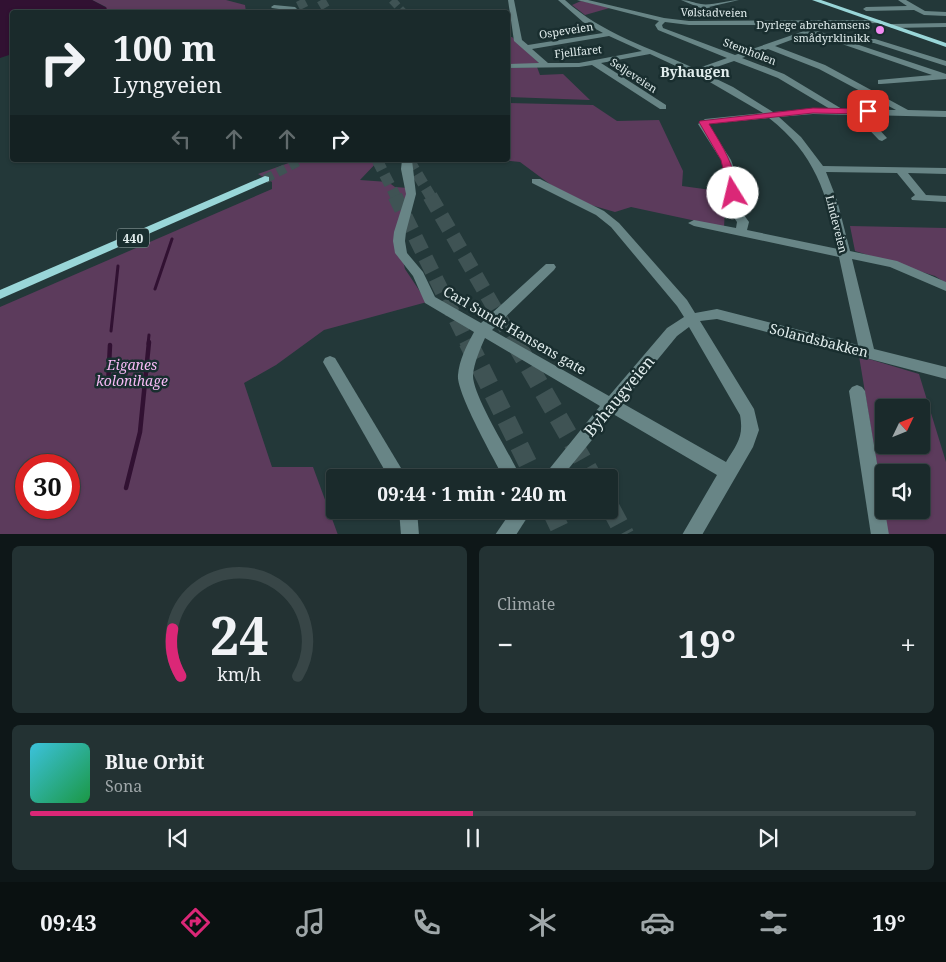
<!DOCTYPE html>
<meta charset="utf-8">
<style>
body{margin:0;font-family:"Noto Serif",serif;background:#233233;color:#f1f3f6;height:100vh;display:flex;flex-direction:column;font-size:19px;white-space:nowrap}
*{box-sizing:border-box;margin:0}
p{font-size:16px;color:#9fa7a9}
.icon{flex:none;width:28px;height:28px;fill:none;stroke:currentColor;stroke-width:2;stroke-linecap:round;stroke-linejoin:round}
.map{position:relative;height:534px;overflow:hidden}
.side{display:flex;flex-direction:column;gap:12px;padding:12px;background:#0e1718;flex:1}
.side>*{flex:none}
.guide{position:absolute;left:10px;top:10px;width:500px;height:152px;border-radius:5px;box-shadow:0 1px 4px #0004,0 0 0 1px #384647;background:#1a2a2b;color:#f1f3f6;overflow:hidden}
.needle{width:32px;rotate:47deg}
.fabs{position:absolute;left:875px;top:399px;display:grid;gap:10px}
.fabs a{display:grid;place-items:center;width:55px;height:55px;border-radius:5px;background:#1a2a2b;box-shadow:0 1px 4px #0004,0 0 0 1px #384647;font-size:25px}
.speed{position:absolute;left:15px;top:454px;display:flex;gap:10px;font-size:25px;font-weight:700;text-align:center}
.speed>*{display:grid;place-content:center;width:65px;height:65px;border-radius:50%;background:#1a2a2b;box-shadow:0 1px 4px #0004,0 0 0 1px #384647;line-height:1}
.speed .limit{border:8px solid #d22;background:#fff;color:#111}
.pin{position:absolute;display:grid;place-items:center;width:42px;height:42px;color:#fff;margin:-21px;border-radius:10px;box-shadow:0 2px 8px #0006}
.me{position:absolute;width:55px;margin:-28px;rotate:351deg;stroke-linejoin:round;filter:drop-shadow(0 0 4px #0008)}
.turn{display:flex;align-items:center;gap:18px;height:105px;padding:0 20px;font-size:22px}
.turn .icon{width:65px;height:65px;stroke-width:2.5}
.turn b{display:block;font-size:35px;line-height:42px}
.lanes{display:flex;align-items:center;height:48px;padding:0 20px;background:#0003;justify-content:center;gap:25px;direction:ltr}
.lanes .off{opacity:.35}
.big{font-size:38px;font-weight:700;line-height:1.1}
.side .tile{flex:1;display:flex;flex-direction:column;justify-content:center;gap:8px;min-width:0;padding:0 18px;border-radius:8px;background:#233233}
.side .dial{align-items:center;gap:0}
.dial svg{height:130px;overflow:visible;fill:none;stroke:#384647;stroke-width:7;stroke-linecap:round;text-anchor:middle}
.dial text{fill:#f1f3f6;stroke:none}
.song{display:flex;align-items:center;gap:15px}
.cover{width:60px;height:60px;border-radius:8px;background:linear-gradient(135deg,hsl(190 70% 55%),hsl(140 70% 35%))}
.played{height:5px;border-radius:2px;background:linear-gradient(90deg,#db2777 50%,#384647 50%)}
.keys{display:flex;justify-content:space-around;direction:ltr}
.heat{display:flex;justify-content:space-between;align-items:center;font-size:28px;direction:ltr}
.side .tiles{flex:1;display:grid;gap:12px;grid-template-columns:1fr 1fr}
.tile:last-child{grid-column:span 2}
.trip{position:absolute;left:326px;top:469px;width:292px;height:50px;border-radius:5px;background:#1a2a2b;box-shadow:0 1px 4px #0004,0 0 0 1px #384647;font-weight:700;line-height:50px;text-align:center}
.menu{display:flex;height:80px;justify-content:space-around;align-items:center;background:#0a1111;color:#9fa7a9}
.menu .icon{width:35px;height:35px}
.menu .active{color:#db2777}
.menu b{font-size:22px;color:#f1f3f6}
.map>svg:first-child{display:block}
.green{fill:#5c3b5c;fill-rule:evenodd}
.water{fill:#311132}
.lines{fill:none;stroke-linecap:round;stroke-linejoin:round}
.stream-far1{stroke:#311132;stroke-width:3}
.stream{stroke:#311132;stroke-width:4.5}
.major-tunnel-far1{stroke:#3f5354;stroke-width:8;stroke-dasharray:8 4;stroke-linecap:butt}
.major-tunnel{stroke:#3f5354;stroke-width:9;stroke-dasharray:9 5;stroke-linecap:butt}
.highway-tunnel-far3{stroke:#3f5354;stroke-width:9;stroke-dasharray:9 4.5;stroke-linecap:butt}
.highway-tunnel-far2{stroke:#3f5354;stroke-width:11;stroke-dasharray:11 5.5;stroke-linecap:butt}
.highway-tunnel-far1{stroke:#3f5354;stroke-width:15;stroke-dasharray:15 8;stroke-linecap:butt}
.highway-tunnel{stroke:#3f5354;stroke-width:19;stroke-dasharray:19 10;stroke-linecap:butt}
.minor{fill:#688586;fill-rule:evenodd}
.major{fill:#99d6d8;fill-rule:evenodd}
.route{fill:#db2777;stroke:#8e194d}
.poi-dot{fill:#f28af2;stroke:#192e2f;stroke-width:2}
.labels{text-anchor:middle;dominant-baseline:central;stroke-width:5;stroke-linejoin:round;paint-order:stroke}
.far-street-label{font-size:11px;fill:#e0ecec;stroke:#192e2f}
.far-poi-label{font-size:11px;fill:#e0ecec;stroke:#192e2f;text-anchor:end}
.shield{fill:#192e2f;stroke:#a4b3b3;stroke-width:1}
.shield-label{font-size:12px;font-weight:bold;fill:#e0ecec}
.far-quarter-label{font-size:14px;font-weight:bold;fill:#e0ecec;stroke:#192e2f}
.street-label{font-size:14px;fill:#e0ecec;stroke:#192e2f}
.park-label{font-size:14px;font-style:italic;fill:#f6baf5;stroke:#192e2f}
.near-street-label{font-size:16px;fill:#e0ecec;stroke:#192e2f}
</style>
<div class="map">
<svg width="946" height="535" viewBox="0 0 946 535">
<rect width="100%" height="100%" fill="#233839"/>
<g class="green">
<path d="M92 0H226L245 5 246 12H104L106 7Z"/>
<path d="M581 1 613 7 585 15 572 5Z"/>
<path d="M508 37H512L540 64H508Z"/>
<path d="M537 67 540 75 563 74 590 100 508 97V68Z"/>
<path d="M508 103 593 105 617 121 659 120 683 171 682 186 726 192 724 227 631 207 615 212 570 199 520 162 500 160H508Z"/>
<path d="M297 160H379L360 180 388 182 395 187 408 188 396 233 405 269 427 302 324 330 276 365 244 383 272 467H313L338 535 0 534V307L272 189V182L258 174ZM26 465H69V508H26Z"/>
<path d="M850 226 946 228V283L935 276 855 251Z"/>
<path d="M859 356 919 374 946 462V534H888L884 510H921V472H884V507ZM884 408H921V445H884Z"/>
</g>
<path class="water" d="M0 0H92L107 8 104 12H12V54L0 58Z"/>
<g class="lines">
<g class="stream-far1">
<path d="M155 289 172 239"/>
<path d="M111 331 118 266"/>
<path d="M148 344 149 335"/>
</g>
<g class="stream">
<path d="M108 386 110 345"/>
<path d="M126 488 140 432 149 342"/>
</g>
<path class="major-tunnel-far1" d="M392 0 403 12"/>
<path class="major-tunnel" d="M265 179 302 160"/>
<g class="highway-tunnel-far3">
<path d="M300 0 306 12"/>
<path d="M321 0 328 12"/>
</g>
<g class="highway-tunnel-far2">
<path d="M377 160 396 197"/>
<path d="M409 160 431 197"/>
</g>
<g class="highway-tunnel-far1">
<path d="M395 196 468 344"/>
<path d="M430 196 515 344"/>
</g>
<g class="highway-tunnel">
<path d="M468 342 535 478"/>
<path d="M515 342 593 478"/>
<path d="M610 507 625 535"/>
<path d="M551 510 563 535"/>
</g>
<g class="minor">
<path d="M508 0H514L522 40 528 45 603 33 583 22 558 0H565C602 34 651 48 696 69L727 58 658 30 655 25 659 21 577 0H588L664 18 689 21 880 20 883 22 882 23 800 24 845 41 849 39H875L946 61V66L874 43H853L946 74V79L881 84H878V80L932 75 810 33 775 46 825 65 908 110 946 111V117L866 115 887 138 882 141 879 140 855 115 813 114 779 117 801 137 823 166 946 168V174L908 173 926 195 946 196V202L912 200 911 198 915 195 897 173 826 172 837 200 850 251 897 261 946 282V291L890 267 852 259 874 349 946 367V379L717 319 700 321 754 409 759 430 753 447 702 535H682L717 475 613 414 561 478H542L600 406 485 338C480 349 474 363 473 375 472 395 512 457 521 478H504C494 459 456 392 458 375 459 360 467 345 474 332L425 303 413 276 395 253 393 241 394 232 406 194 401 169 402 160H412L416 194 406 232 405 241 407 253 423 272 435 297 481 323 546 264H554L556 267 554 270 492 330 609 396 667 328 684 317 677 306 611 227 596 215 532 183V179H540L604 211 619 223 687 300 695 313 717 309 858 345 839 257 694 226 688 223 694 220 736 228 737 222 727 208 725 171 721 160 698 124 705 119 763 113 708 81 650 54 601 63 666 105V109H660L592 65 579 67 508 68V64L539 63 514 41ZM665 22 689 25H790L804 31 735 55 663 28 662 25ZM609 36 642 51 579 63H548L532 49ZM768 49 819 69 896 110 842 109 784 74 742 58ZM734 61 778 78 830 109 773 112 733 87 702 72ZM769 118C815 154 827 193 838 249L747 230 749 222 739 208 735 171 731 160 708 124ZM689 327 740 415C744 437 737 444 726 462L622 403 677 336Z"/>
<path d="M681 0C689 0 694 3 701 4 711 6 728 0 739 0L709 7 713 10 710 12Z"/>
<path d="M898 0H906L925 11 946 12V16L924 15 914 10 866 11 863 9 866 7 907 6Z"/>
<path d="M274 5 295 7 300 12 272 8 271 7Z"/>
<path d="M946 23V27L892 28 889 26 892 24Z"/>
<path d="M330 356 335 358 407 478H389L323 362 325 358Z"/>
<path d="M857 385 862 387 865 391 889 535H871L849 391 852 387Z"/>
<path d="M399 510H417L419 535H401Z"/>
<path d="M512 510H532L516 535H495Z"/>
</g>
<g class="major">
<path d="M812 0H821L946 43V47Z"/>
<path d="M265 176 269 177V181L0 299V290Z"/>
</g>
</g>
<path class="route" d="M813 108 868 109 872 111 868 114 813 113 709 124C724 149 734 164 738 193L729 195 721 160 699 122 700 121Z"/>
<circle class="poi-dot" cx="880" cy="30" r="5"/>
<g class="labels">
<g class="far-street-label">
<text transform="translate(714 12) rotate(1)">Vølstadveien</text>
<text transform="translate(566 30) rotate(-9)">Ospeveien</text>
<text transform="translate(578 51) rotate(-6)">Fjellfaret</text>
<text transform="translate(750 51) rotate(21)">Stemholen</text>
<text transform="translate(634 75) rotate(33)">Seljeveien</text>
<text transform="translate(837 224) rotate(76)">Lindeveien</text>
</g>
<g class="far-poi-label">
<text x="870" y="24">Dyrlege abrehamsens<tspan x="870" dy="13">smådyrklinikk</tspan></text>
</g>
<rect class="shield" x="117" y="228.5" width="32" height="19" rx="4"/>
<g class="shield-label">
<text x="133" y="238">440</text>
</g>
<g class="far-quarter-label">
<text x="695" y="71">Byhaugen</text>
</g>
<g class="street-label">
<text transform="translate(515 330) rotate(30)">Carl Sundt Hansens gate</text>
<text transform="translate(819 340) rotate(14)">Solandsbakken</text>
</g>
<g class="park-label">
<text x="132" y="364">Eiganes<tspan x="132" dy="16">kolonihage</tspan></text>
</g>
<g class="near-street-label">
<text transform="translate(619 396) rotate(-50)">Byhaugveien</text>
</g>
</g>
</svg>
<div class="fabs">
<a><svg class="needle" viewBox="-14 -14 28 28"><path d="M0-13l5 13h-10z" fill="#e53935"/><path d="M0 13l5-13h-10z" fill="#9fa7a9"/></svg></a>
<a><svg class="icon" aria-label="sound" viewBox="0 0 24 24"><path d="M4 9h4l5-4v14l-5-4H4zM17 9q2 3 0 6"/></svg></a>
</div>
<div class="speed"><div class="limit">30</div></div>
<div class="pin" style="left:868px;top:111px;background:#d93025"><svg class="icon" aria-label="arrive" viewBox="0 0 24 24"><path d="M6 21V4h12l-3 4 3 4H6"/></svg></div>
<svg class="me" style="left:733px;top:193px" viewBox="-20 -20 40 40"><circle r="19" fill="#fff"/><path d="M0-13L10 11 0 6-10 11z" fill="#db2777"/></svg>
<div class="trip">09:44 · 1 min · 240 m</div>
<div class="guide">
<div class="turn"><svg class="icon" aria-label="right" viewBox="0 0 24 24"><path d="M7 20v-9h11M14 6l5 5-5 5"/></svg><div><b>100 m</b>Lyngveien</div></div>
<div class="lanes"><svg class="icon off" aria-label="left" viewBox="0 0 24 24"><path d="M17 20v-9H6M10 6l-5 5 5 5"/></svg><svg class="icon off" aria-label="ahead" viewBox="0 0 24 24"><path d="M12 20V5M6 11l6-6 6 6"/></svg><svg class="icon off" aria-label="ahead" viewBox="0 0 24 24"><path d="M12 20V5M6 11l6-6 6 6"/></svg><svg class="icon" aria-label="right" viewBox="0 0 24 24"><path d="M7 20v-9h11M14 6l5 5-5 5"/></svg></div>
</div>
</div>
<section class="side">
<div class="tiles">
<div class="tile dial"><svg viewBox="0 0 100 80">
<path d="M14 69A42 42 0 1 1 86 69"/>
<path d="M14 69A42 42 0 0 1 9 40" stroke="#db2777"/>
<text x="50" y="56" font-size="32" font-weight="700">24</text>
<text x="50" y="72" font-size="11">km/h</text>
</svg></div>
<div class="tile"><p>Climate</p>
<div class="heat"><a>−</a><b class="big">19°</b><a>+</a></div>
</div>
<div class="tile">
<div class="song"><i class="cover"></i><div><b>Blue Orbit</b><p>Sona</p></div></div>
<div class="played"></div>
<div class="keys"><svg class="icon" aria-label="previous" viewBox="0 0 24 24"><path d="M18 5L8 12l10 7zM5 5v14"/></svg><svg class="icon" aria-label="pause" viewBox="0 0 24 24"><path d="M8 5v14M16 5v14"/></svg><svg class="icon" aria-label="next" viewBox="0 0 24 24"><path d="M6 5l10 7-10 7zM19 5v14"/></svg></div>
</div>
</div>
</section>
<nav class="menu">
<b>09:43</b>
<svg class="icon active" aria-label="directions" viewBox="0 0 24 24"><path d="M12 3l9 9-9 9-9-9zM9 14v-3h6M13 9l2 2-2 2"/></svg>
<svg class="icon" aria-label="music" viewBox="0 0 24 24"><path d="M9 18V5l10-2v13"/><circle cx="6" cy="18" r="3"/><circle cx="16" cy="16" r="3"/></svg>
<svg class="icon" aria-label="phone" viewBox="0 0 24 24"><path d="M5 4h4l2 5-3 2q2 4 5 5l2-3 5 2v4C11 20 4 13 5 4z"/></svg>
<svg class="icon" aria-label="climate" viewBox="0 0 24 24"><path d="M12 3v18M4 7l16 10M4 17L20 7"/></svg>
<svg class="icon" aria-label="car" viewBox="0 0 24 24"><path d="M5 17H2v-5l4-1 3-4h7l3 4 3 1v5h-3M9 17h6M6 11h13"/><circle cx="7" cy="17" r="2"/><circle cx="17" cy="17" r="2"/></svg>
<svg class="icon" aria-label="filters" viewBox="0 0 24 24"><path d="M4 7h16M4 17h16"/><circle cx="9" cy="7" r="2"/><circle cx="15" cy="17" r="2"/></svg>
<b>19°</b>
</nav>
